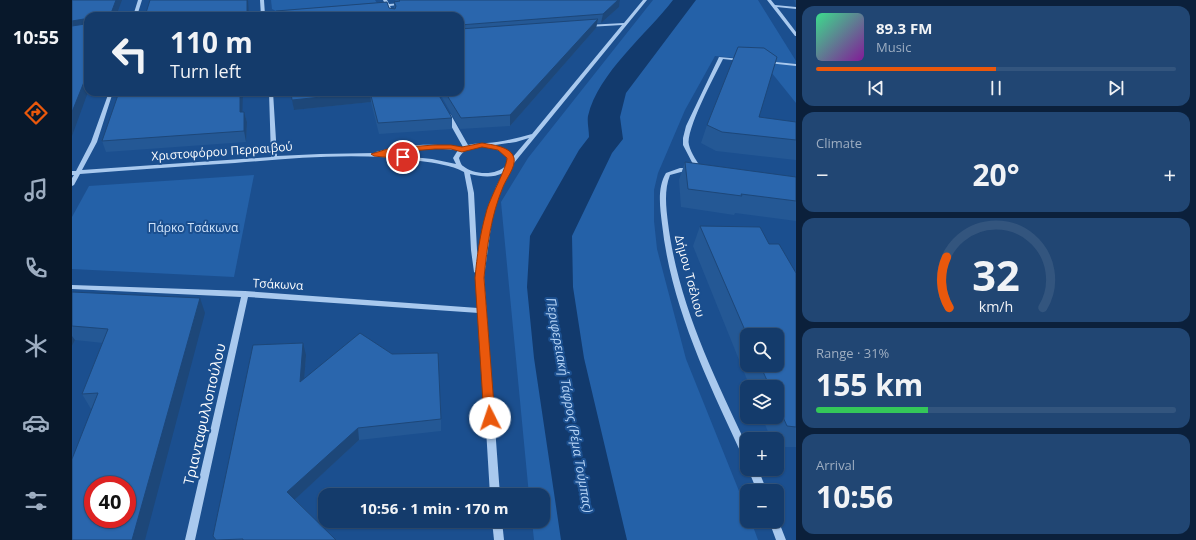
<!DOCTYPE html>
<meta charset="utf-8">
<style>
body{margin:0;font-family:"Open Sans",sans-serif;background:#214673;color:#f1f3f6;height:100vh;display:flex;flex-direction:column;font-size:15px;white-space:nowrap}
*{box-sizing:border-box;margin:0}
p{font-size:13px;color:#9dadc1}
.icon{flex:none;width:22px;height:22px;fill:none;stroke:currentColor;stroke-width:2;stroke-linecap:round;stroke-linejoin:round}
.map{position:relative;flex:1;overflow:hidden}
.details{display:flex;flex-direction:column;gap:6px;padding:6px;background:#0b203b;width:400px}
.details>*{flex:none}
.top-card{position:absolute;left:12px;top:12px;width:380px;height:84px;border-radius:12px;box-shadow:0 1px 3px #0004,0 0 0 1px #33557e;background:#143b6b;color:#f1f3f6;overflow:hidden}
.tools{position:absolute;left:668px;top:328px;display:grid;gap:8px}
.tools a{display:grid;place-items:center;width:44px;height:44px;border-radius:8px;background:#143b6b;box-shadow:0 1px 3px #0004,0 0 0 1px #33557e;font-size:20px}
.speed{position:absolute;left:12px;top:476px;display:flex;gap:8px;font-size:20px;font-weight:700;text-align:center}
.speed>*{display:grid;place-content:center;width:52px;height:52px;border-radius:50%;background:#143b6b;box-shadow:0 1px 3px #0004,0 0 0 1px #33557e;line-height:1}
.speed .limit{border:6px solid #d22;background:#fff;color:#111}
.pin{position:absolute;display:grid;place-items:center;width:34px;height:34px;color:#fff;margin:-17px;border:2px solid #fff;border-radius:50%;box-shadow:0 1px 4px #0007}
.me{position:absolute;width:44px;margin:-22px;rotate:356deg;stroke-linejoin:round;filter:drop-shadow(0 0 3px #0008)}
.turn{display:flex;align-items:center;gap:14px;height:84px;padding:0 20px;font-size:18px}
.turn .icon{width:52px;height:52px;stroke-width:2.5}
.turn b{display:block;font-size:28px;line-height:34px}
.big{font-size:30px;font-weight:700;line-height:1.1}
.details .card{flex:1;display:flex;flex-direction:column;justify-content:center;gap:6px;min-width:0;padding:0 14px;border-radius:12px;background:#214673}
.details .dial{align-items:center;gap:0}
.dial svg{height:104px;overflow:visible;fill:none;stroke:#33557e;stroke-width:7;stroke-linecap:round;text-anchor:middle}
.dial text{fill:#f1f3f6;stroke:none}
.song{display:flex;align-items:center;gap:12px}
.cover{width:48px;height:48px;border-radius:6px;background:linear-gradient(135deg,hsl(150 70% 55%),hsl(290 70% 35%))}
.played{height:4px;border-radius:2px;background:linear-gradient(90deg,#ea580c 50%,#33557e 50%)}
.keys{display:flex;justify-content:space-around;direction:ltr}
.heat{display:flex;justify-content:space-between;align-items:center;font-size:22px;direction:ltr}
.charge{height:6px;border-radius:3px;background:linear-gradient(90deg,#34c759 31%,#33557e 0)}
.trip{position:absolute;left:246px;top:488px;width:232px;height:40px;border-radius:12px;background:#143b6b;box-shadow:0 1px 3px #0004,0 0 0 1px #33557e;font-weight:700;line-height:40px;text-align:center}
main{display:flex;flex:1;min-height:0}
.tabs{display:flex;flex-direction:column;width:72px;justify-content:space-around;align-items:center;background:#08182b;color:#9dadc1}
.tabs .icon{width:28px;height:28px}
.tabs .on{color:#ea580c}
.tabs b{font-size:18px;color:#f1f3f6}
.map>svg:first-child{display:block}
.green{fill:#2461a8}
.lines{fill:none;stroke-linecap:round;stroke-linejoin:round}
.river{fill:#123a6d;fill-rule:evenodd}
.minor{fill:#a9c9ee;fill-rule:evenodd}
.wall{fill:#245895;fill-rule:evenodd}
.shaded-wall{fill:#1d4779}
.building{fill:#2a66ad;stroke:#1d4779;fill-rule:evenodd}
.route{fill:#ea580c;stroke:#983908}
.labels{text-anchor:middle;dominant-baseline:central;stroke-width:4;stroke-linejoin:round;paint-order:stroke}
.street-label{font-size:12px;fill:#fff;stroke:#1b4f8f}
.park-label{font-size:12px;fill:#cfe3fa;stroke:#1b4f8f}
.water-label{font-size:13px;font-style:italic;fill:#b5d3f5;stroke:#1b4f8f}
.near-street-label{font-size:14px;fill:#fff;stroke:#1b4f8f}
</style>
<main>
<nav class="tabs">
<b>10:55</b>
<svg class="icon on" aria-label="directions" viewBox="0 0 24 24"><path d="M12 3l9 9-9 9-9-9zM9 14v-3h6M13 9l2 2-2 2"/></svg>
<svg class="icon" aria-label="music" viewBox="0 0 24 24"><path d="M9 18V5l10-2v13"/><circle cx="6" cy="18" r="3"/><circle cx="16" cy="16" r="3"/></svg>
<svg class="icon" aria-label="phone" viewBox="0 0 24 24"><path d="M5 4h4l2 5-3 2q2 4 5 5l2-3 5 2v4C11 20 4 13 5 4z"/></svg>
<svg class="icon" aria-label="climate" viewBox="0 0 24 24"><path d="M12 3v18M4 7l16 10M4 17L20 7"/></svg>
<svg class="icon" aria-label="car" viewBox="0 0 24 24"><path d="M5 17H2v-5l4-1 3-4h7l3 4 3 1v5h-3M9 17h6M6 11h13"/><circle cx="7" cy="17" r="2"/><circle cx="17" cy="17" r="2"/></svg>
<svg class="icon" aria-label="filters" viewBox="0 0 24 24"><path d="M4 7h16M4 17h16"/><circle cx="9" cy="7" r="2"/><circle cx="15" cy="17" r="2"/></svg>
</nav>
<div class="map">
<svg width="724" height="540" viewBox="0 0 724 540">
<rect width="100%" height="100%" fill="#1b4f8f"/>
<g class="green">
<path d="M199 0H303L305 3 204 11 200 9Z"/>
<path d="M581 0H686L724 61V64L643 56 613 110 586 173 582 190V221L585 249 614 359 675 511V521H679L686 540H462L460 521H471V495H457L429 202 456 158Z"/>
<path d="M691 62 724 65V103Z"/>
<path d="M182 175 162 277 0 269V217L17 186Z"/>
</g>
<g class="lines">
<path class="river" d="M601 0H624L554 93 548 117 551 139 540 153 500 236 501 287 512 358 555 540H489L462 358 455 287 458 236 507 150 517 137C517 130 515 122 516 116 526 73 575 34 601 0Z"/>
<g class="minor">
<path d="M66 0H70L65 16H61Z"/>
<path d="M188 0H192L193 15 213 13 215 14 205 16H189Z"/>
<path d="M311 0H315L317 4 331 3 333 4 318 6 323 16H319L314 6 307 7 305 6 313 4Z"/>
<path d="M571 0H575L442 163 430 187 421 212 412 277 428 495H418L407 313 176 297 123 540H113L169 297 0 289V285L173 291 406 308 405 274 402 272 399 250 396 193 392 172C379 165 363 163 348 161 287 152 225 158 163 163 111 166 60 170 8 174L2 185 0 186V178L2 175H0V171H4L19 142 37 92H41L25 142 10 170 199 157 197 92H201L205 156 248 154 303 153 304 152C332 144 362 143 390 147H391L373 115 376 113 379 115 396 145C402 143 409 144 415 143 430 142 445 138 460 134L550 25 516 27H515V25L552 23ZM457 138 440 158C436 151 431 148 423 145L444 142ZM403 146C416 146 429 148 436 160L435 165C432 167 429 170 425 171 415 175 399 173 391 166 389 165 388 161 387 158 391 151 395 149 403 146ZM348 149H371L386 150 381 158 384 164 360 159 310 154 325 151ZM431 173 424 187 415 212 407 260 405 250 402 193 398 174C410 177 421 178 431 173Z"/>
<path d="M695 0H699L703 5 724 7V9L705 7 724 32V36H723Z"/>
<path d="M647 57 669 59 671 60 669 61 651 59C643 75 613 131 617 145 619 154 626 162 630 170L627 172 624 170 611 145V138L614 126Z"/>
<path d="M694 61 724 64V66L696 63H694Z"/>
<path d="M608 168H618L621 170 618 172H609L598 175C592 190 594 207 596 223 606 303 641 374 675 446V460L672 459C637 384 599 307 590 224 588 207 585 188 594 173Z"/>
<path d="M676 469H686L695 491H685Z"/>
<path d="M705 517 714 540H704L697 521H705Z"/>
<path d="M420 521H430L432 540H422Z"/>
</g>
</g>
<g class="wall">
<path d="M323 0H548L547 7 529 23H525L524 28 438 126 388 129 367 92H388V16H205L204 11 315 2 317 8H322V2H324Z"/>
<path d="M722 0H724V6Z"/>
<path d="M219 92H365L380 118V129L307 134 299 102 222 110Z"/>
<path d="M170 112H172L175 122 174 142 34 152 30 141Z"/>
<path d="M687 117 724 122V160L644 151 629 143 635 125Z"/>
<path d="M613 162 724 177V221L663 213 662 215 609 207 607 180Z"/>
<path d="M628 226 697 244 724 273V447H705V439H699L690 417H705V387H678L621 246ZM675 335 705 365H675Z"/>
<path d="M0 292 133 313 19 409 10 394 31 343 3 340 0 346Z"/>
<path d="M234 355 232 379 369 419V431L287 440 223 499 264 540H143L141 536Z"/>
</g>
<g class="shaded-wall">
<path d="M44 0H50L44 16H38Z"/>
<path d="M175 0H176L177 16H175Z"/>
<path d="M546 0H548L547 7 529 23 531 14Z"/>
<path d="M12 19 16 29 0 31V21Z"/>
<path d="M526 19 524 28 438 126V115Z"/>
<path d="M16 72V92L0 136V112Z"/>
<path d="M168 92H171L170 123 168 112Z"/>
<path d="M298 92 299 102 222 110 220 100Z"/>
<path d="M172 112 175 122 174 142 172 131Z"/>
<path d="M128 298 133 313 73 540H60Z"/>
<path d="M0 336 3 340 0 346Z"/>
<path d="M231 343 234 355 231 394 228 382Z"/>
<path d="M286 428 287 440 219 503 215 492Z"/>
</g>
<g class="building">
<path d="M0 0H44L38 16H16V72L0 112V26L13 24 14 21 12 19 0 21Z"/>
<path d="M78 0H175V16H73Z"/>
<path d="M327 0H546L531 14 388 25V16H205L204 11 315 2 317 8 323 9 324 6 322 2 328 1Z"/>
<path d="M526 19 438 115 389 118 373 92H388V28V29Z"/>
<path d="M666 47 692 48 705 57 687 117 724 122V140L650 132 635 125Z"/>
<path d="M47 92H168V112H172V131L30 141Z"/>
<path d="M219 92H365L380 118 306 123 298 92 220 100Z"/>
<path d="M613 162 724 177V201L669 194 670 196 616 189Z"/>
<path d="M628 226 688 227 697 244H707L724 273V427L715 426 705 404V387H698L688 365H705V335H675Z"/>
<path d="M0 292 128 298 60 540H0V459L26 393 10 394 36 329 0 326ZM21 485H55V519H21Z"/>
<path d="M288 333 320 354 366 353 369 419 286 428 215 492 264 540H171V539L144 540 141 536 181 345 231 343 228 382Z"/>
</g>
<path class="route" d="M410 143C420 145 439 146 442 158 444 167 434 179 431 187 419 215 415 247 412 278L423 418 422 422 418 423 414 422 412 418 403 278C405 256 408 234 414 213 417 199 435 168 435 158L426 150 410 147 390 152 379 149H363L315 153 333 155 334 157 331 159 302 156 299 154 319 148 363 145H379L390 147Z"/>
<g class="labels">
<g class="street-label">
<text transform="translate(150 151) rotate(-4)">Χριστοφόρου Περραιβού</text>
<text transform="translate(618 276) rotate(75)">Δήμου Τσέλιου</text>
<text transform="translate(206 284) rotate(3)">Τσάκωνα</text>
</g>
<g class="park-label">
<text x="121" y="227">Πάρκο Τσάκωνα</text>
</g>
<g class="water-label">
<text transform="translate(498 405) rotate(80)">Περιφερειακή Τάφρος (Ρέμα Τούμπας)</text>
</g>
<g class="near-street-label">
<text transform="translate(132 414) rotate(-77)">Τριανταφυλλοπούλου</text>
</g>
</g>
</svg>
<div class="tools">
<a><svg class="icon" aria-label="search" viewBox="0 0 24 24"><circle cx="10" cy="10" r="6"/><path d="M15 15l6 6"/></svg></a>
<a><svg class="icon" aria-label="layers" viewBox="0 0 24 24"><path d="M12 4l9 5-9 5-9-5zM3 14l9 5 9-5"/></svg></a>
<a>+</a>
<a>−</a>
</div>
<div class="speed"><div class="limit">40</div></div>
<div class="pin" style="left:331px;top:157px;background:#d93025"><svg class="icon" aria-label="arrive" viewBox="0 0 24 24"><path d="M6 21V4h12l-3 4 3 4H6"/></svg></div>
<svg class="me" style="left:418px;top:418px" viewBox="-20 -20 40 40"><circle r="19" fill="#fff"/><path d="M0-13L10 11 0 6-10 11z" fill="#ea580c"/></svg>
<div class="trip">10:56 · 1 min · 170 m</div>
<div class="top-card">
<div class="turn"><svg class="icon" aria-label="left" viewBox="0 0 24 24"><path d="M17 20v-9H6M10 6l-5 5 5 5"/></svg><div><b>110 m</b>Turn left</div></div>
</div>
</div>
<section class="details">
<div class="card">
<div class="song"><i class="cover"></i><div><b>89.3 FM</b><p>Music</p></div></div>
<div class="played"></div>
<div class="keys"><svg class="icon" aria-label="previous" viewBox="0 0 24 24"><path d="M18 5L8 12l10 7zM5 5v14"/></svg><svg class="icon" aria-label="pause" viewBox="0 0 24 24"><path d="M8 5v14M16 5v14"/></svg><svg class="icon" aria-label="next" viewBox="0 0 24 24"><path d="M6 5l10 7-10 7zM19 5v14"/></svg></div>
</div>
<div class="card"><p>Climate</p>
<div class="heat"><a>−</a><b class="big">20°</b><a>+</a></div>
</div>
<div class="card dial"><svg viewBox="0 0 100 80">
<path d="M14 69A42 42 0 1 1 86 69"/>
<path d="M14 69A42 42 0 0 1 12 30" stroke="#ea580c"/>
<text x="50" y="56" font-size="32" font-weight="700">32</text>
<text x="50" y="72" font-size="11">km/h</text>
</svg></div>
<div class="card"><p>Range · 31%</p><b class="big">155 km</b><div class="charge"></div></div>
<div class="card"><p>Arrival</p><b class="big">10:56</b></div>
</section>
</main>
